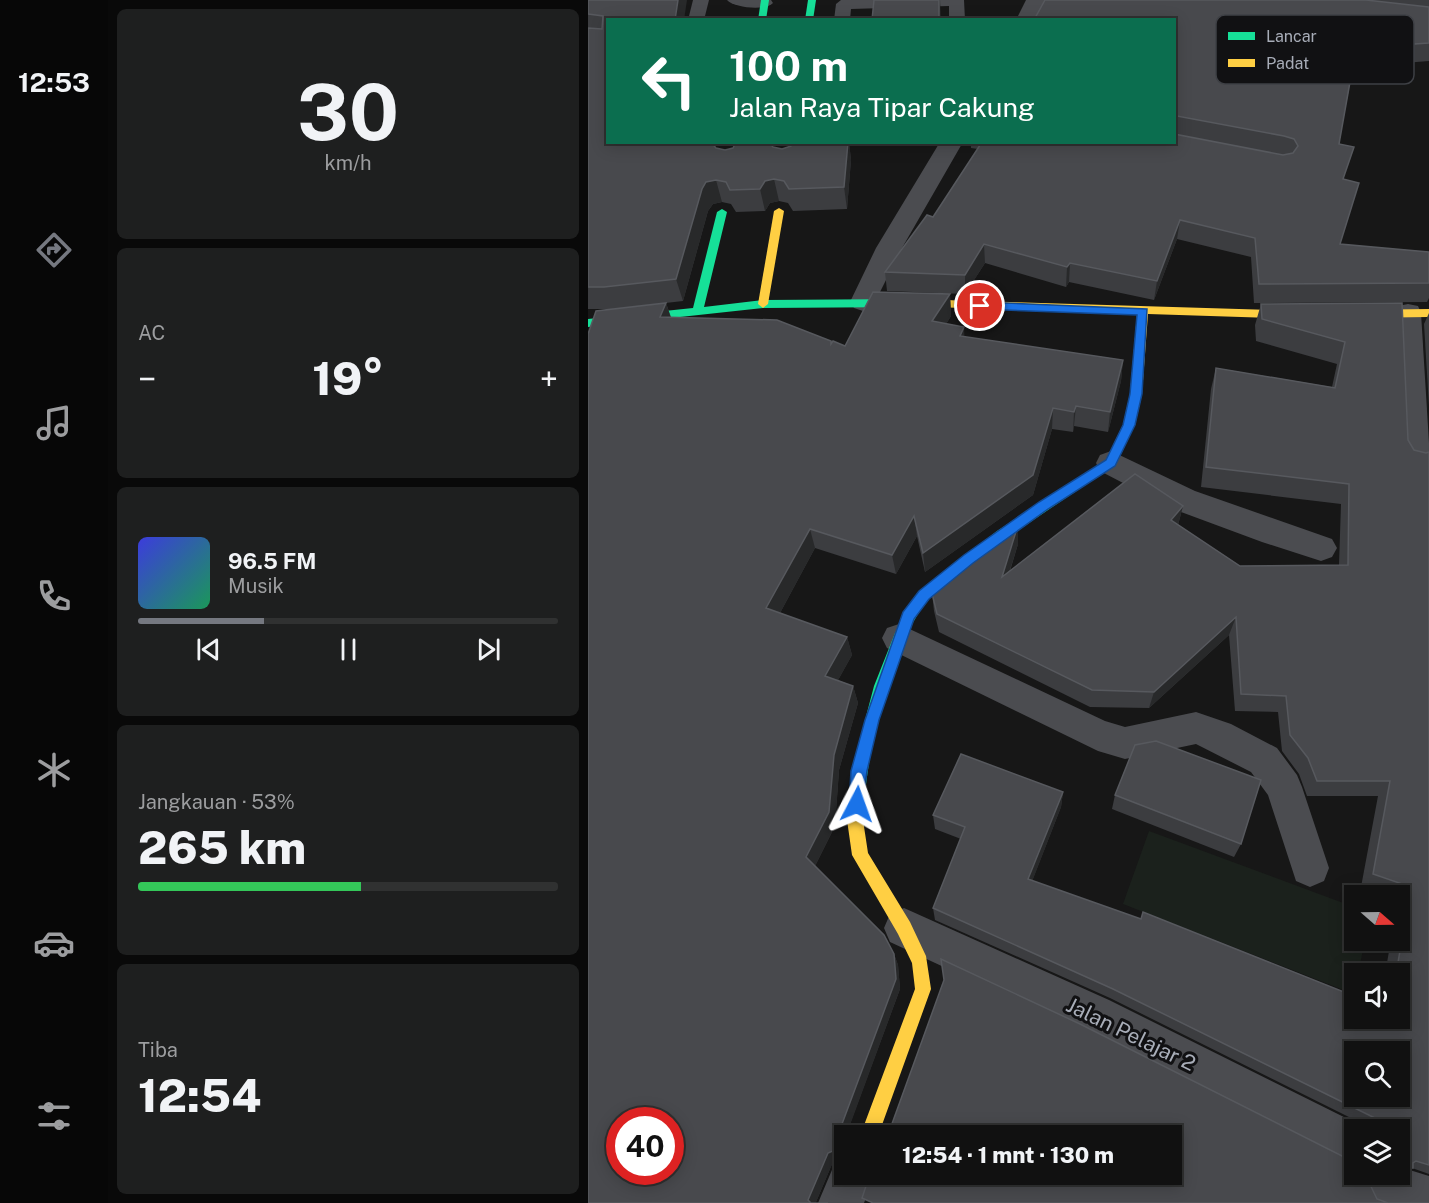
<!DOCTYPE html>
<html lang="id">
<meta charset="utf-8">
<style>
body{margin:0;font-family:"Public Sans",sans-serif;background:#1e1f1f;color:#f1f3f6;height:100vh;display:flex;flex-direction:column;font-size:22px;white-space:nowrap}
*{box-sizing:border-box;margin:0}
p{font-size:20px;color:#9c9d9f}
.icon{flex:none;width:33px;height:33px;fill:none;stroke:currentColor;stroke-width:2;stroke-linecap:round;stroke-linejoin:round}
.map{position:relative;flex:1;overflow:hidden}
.panel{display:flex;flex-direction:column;gap:9px;padding:9px;background:#090909;width:480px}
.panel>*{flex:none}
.banner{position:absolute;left:18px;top:18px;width:570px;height:126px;border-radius:0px;box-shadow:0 3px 15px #0003,0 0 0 2px #303131;background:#0b6e4f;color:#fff;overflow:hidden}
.needle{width:39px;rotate:110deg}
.fabs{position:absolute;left:756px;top:885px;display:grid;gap:12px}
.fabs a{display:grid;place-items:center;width:66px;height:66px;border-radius:0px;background:#111;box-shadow:0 3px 15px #0003,0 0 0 2px #303131;font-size:30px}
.speed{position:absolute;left:18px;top:1107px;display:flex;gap:12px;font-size:30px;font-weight:700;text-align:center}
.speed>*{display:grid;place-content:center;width:78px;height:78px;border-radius:50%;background:#111;box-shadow:0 3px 15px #0003,0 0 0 2px #303131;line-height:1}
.speed .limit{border:9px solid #d22;background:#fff;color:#111}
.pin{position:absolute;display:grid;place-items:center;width:51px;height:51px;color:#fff;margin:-26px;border:3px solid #fff;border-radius:50%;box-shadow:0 2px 6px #0007}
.me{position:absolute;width:66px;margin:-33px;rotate:4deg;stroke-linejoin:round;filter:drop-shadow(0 0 4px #0008)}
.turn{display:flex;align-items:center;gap:21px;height:126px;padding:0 24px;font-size:27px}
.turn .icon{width:78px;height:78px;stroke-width:2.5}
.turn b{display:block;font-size:42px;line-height:51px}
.big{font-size:45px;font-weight:800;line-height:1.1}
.panel .widget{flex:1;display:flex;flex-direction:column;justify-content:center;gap:9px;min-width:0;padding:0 21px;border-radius:9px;background:#1e1f1f}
.panel .dial{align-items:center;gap:0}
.dial b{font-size:78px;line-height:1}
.song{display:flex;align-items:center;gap:18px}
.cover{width:72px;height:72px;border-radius:9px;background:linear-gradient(135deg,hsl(240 70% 55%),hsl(150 70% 35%))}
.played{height:6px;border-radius:3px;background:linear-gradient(90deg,#757880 30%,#303131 30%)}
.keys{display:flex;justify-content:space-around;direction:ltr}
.heat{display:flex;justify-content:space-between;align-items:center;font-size:33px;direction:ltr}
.charge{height:9px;border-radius:4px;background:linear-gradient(90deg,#34c759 53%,#303131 0)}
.trip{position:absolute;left:246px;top:1125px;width:348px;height:60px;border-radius:0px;background:#111;box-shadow:0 3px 15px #0003,0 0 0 2px #303131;font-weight:800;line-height:60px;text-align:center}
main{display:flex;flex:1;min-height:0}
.dock{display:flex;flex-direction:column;width:108px;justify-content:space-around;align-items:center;background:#070707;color:#9c9d9f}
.dock .icon{width:42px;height:42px}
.dock .active{color:#757880}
.dock b{font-size:27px;color:#f1f3f6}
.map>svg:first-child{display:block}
.green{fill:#1b211c}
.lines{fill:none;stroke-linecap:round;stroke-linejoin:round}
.lane{fill:#4b4c50;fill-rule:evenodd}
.street{fill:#4b4c50;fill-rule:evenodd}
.fast{fill:#16e098;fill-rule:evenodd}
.slow{fill:#ffcf43;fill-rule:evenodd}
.wall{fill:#3c3d40;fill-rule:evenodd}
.shaded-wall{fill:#28292a}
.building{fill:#48494d;stroke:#57595e;stroke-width:1.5;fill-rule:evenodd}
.route{fill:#1a73e8;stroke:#114b97;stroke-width:1.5}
.labels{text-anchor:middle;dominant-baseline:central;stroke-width:6;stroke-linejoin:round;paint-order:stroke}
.near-street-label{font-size:21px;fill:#a8adb8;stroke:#111113}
.key{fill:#111113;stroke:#3e4045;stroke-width:1.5}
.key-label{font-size:16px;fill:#a8adb8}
</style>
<main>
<nav class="dock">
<b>12:53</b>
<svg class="icon active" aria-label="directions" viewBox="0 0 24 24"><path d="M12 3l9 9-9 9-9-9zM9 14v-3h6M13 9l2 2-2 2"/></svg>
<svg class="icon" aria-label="music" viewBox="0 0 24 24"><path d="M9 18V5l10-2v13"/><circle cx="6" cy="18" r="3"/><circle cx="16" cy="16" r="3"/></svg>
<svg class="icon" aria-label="phone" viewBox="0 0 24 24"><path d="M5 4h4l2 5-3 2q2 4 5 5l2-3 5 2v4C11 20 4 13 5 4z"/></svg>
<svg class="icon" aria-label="climate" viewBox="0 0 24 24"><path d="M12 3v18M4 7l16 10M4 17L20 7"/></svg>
<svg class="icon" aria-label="car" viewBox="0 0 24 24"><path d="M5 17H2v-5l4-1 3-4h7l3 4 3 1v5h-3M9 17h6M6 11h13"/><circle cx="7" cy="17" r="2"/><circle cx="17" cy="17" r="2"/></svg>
<svg class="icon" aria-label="filters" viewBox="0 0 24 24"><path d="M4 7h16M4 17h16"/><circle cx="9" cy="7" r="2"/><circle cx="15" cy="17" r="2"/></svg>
</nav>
<section class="panel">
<div class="widget dial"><b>30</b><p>km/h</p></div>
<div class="widget"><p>AC</p>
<div class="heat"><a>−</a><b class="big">19°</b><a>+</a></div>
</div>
<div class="widget">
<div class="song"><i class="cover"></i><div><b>96.5 FM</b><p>Musik</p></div></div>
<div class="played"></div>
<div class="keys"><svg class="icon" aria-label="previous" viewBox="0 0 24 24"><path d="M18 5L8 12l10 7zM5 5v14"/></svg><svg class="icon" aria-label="pause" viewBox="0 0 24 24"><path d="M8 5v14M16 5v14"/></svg><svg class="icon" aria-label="next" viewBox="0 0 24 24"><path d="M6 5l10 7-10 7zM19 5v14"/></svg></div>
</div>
<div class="widget"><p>Jangkauan · 53%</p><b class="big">265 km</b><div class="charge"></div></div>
<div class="widget"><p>Tiba</p><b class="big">12:54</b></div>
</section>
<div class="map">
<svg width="841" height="1203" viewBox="0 0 841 1203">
<rect width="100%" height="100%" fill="#171717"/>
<path class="green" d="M561 831 766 907V940L777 941 770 973 766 974V994L535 904Z"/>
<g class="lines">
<g class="lane">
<path d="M105 0H121L116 20H100Z"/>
<path d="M139 0H183L185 3C178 11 146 8 139 0Z"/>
<path d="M253 0H376L377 20H361V6L263 9 262 20H246L248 4Z"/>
</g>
<g class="street">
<path d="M438 0H458L449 20H428Z"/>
<path d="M352 142H375L314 248 284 308 275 311 266 308 262 302 288 248Z"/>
<path d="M820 304 830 306 833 313 841 443V462L838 468 827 471 816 468 812 460 807 313 810 306Z"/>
<path d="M523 451 607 491 744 539 749 548 744 557 733 561 674 542 585 509 512 471 508 463 512 455Z"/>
<path d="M311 624 517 721 537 727 608 712 643 724 689 748 709 775 714 787 741 868 736 881 722 887 708 881 680 795 663 772 608 744 537 759 510 751 299 648 294 638 299 628Z"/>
<path d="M316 908 521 1000 778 1128 766 1130V1174H812V1167L841 1176V1203H786L776 1199 764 1174 766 1170 491 1030 302 942 296 928 302 914Z"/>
<path d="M256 1155V1174H287L276 1203H230L249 1158Z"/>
</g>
<g class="fast">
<path d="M173 0H181L178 20H170Z"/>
<path d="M220 0H228L225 20H217Z"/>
<path d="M134 209 139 212 116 307 175 300 322 299 327 303 322 307 175 308 0 327V319L105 308 129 212Z"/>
<path d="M495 476 499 478 501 481 499 484C458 511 418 538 379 568 366 578 351 588 340 600 306 641 284 732 278 785L275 790 270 792 265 790 262 785 265 766 286 686 307 633 330 593 409 531Z"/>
</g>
<g class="slow">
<path d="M191 208 196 211 180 304 175 308 170 304 186 211Z"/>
<path d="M322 299 714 311 720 315 714 319 560 314 554 394 547 425 527 466 495 486 491 484 489 481 491 478 518 460 535 425 542 394 549 314 318 306 317 303Z"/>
<path d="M841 309V317L769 318 763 314 769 310Z"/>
<path d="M270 778 275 780 278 785 275 820 280 853 322 922 338 956 343 989 290 1136H272L327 989 324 963 310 934 264 855 259 820 262 785 265 780Z"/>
</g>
</g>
<g class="wall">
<path d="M0 0 96 20 20 142H59V143L128 148 137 150 185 147 194 149 203 146 206 142H261L263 160 259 209 205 211 200 203 191 201 182 203 177 211 148 212 143 204 134 202 125 204 120 211 95 301 25 309H0Z"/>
<path d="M457 0H841V61L765 67 751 144 755 179 752 244 841 252V298L839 302 666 303 663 257 589 239 566 300 481 282 478 287 397 263 377 294 299 291 297 272 345 217 390 149 383 148V142H586Z"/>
<path d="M285 292 362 294 363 316 358 324 376 327V337L535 360 533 381 520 432 486 426 485 432 464 429 445 495 337 572 329 536 308 574 227 548 192 613 259 637 264 655 250 680 265 686 270 703 251 770 247 826 227 866 296 935 306 954 310 965 312 989 259 1132H301L356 980 353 959 492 1024 766 1162V1174H777L789 1199 800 1203H841H285L274 1198 282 1174H584V1136H256V1171L252 1168V1155L247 1157 228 1202V1203H240H0V334L8 311 78 303 83 317 189 320 243 341 244 343 245 341 257 346ZM32 1120H82V1172H32Z"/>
<path d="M814 303 820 440 826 450 838 453 841 452V1174L824 1168 812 1171V1130H775L779 1128V1126L522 998 347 920 345 908 373 839 347 829 345 815 475 792 473 807 444 881 812 1018V974H797L803 940H812V896H798L773 887 790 796H719L711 774 694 751 690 712 647 711 641 635 561 708 502 707 351 632 346 611 344 593 430 544 422 571 595 506 590 525 652 566 751 565 753 504 613 487 623 389 628 368 744 387 749 364 668 341 667 325 673 304Z"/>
<path d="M841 313V406L836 324Z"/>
<path d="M527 795 653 844 646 857 524 809Z"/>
</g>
<g class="shaded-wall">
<path d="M90 0H99L96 20H87Z"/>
<path d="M351 0H352L353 20H351Z"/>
<path d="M589 116 586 135V117Z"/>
<path d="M32 142H59L39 166 31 144Z"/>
<path d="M260 142H261L263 160 259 209 256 187Z"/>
<path d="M186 179 191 201 182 203 177 211 172 189 177 181Z"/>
<path d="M128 180 134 202 125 204 120 211 95 301 88 279 114 189 118 182Z"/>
<path d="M592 220 589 239 566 300 569 281Z"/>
<path d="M396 244 397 263 377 294V275Z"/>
<path d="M482 263 481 282 478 287 479 267Z"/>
<path d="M362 294 363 316 346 343 344 321Z"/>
<path d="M78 303 85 325 72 317Z"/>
<path d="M376 327 377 348 372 336Z"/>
<path d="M535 360 533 381 520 432 522 412Z"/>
<path d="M488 406 486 426 485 432 486 412Z"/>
<path d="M465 408 464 429 445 495 337 572 335 553Z"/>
<path d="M595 506 590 525 583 520Z"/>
<path d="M326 516 329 536 308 574 304 555Z"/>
<path d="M430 525V544L414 595V577Z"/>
<path d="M222 529 227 548 185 626 178 608Z"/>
<path d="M648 617 641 635 561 708 566 692Z"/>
<path d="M259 637 264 655 243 693 237 676Z"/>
<path d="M265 686 270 703 251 770 247 826 225 870 218 857Z"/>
<path d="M475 792 473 807 440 892V879Z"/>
<path d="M306 954 310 965 312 989 258 1136 251 1132Z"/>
<path d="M249 1149 255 1153 247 1157 228 1202V1203H223L220 1200 240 1153Z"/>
</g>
<g class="building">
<path d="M0 0H90L87 20H20V142H32L31 144 123 142 128 148 137 150 145 148 148 142H181L185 147 194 149 203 146 206 142H260L256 187 201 189 196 181 186 179 177 181 172 189 142 190 138 182 128 180 118 182 114 189 88 279 16 287H0V28L14 29 15 16 0 14Z"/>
<path d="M286 0H351V20H284Z"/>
<path d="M457 0H778L841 7V43L768 48 751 144 766 147 755 179 771 183 752 244 841 252V283L671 284 667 238 592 220 569 281 482 263 479 267 396 244 377 275 297 272 339 215 345 217 394 142H586V134L695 155 705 153 710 146 706 139 696 136 589 116 586 117V20H446Z"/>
<path d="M285 292 362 294 344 321 376 327 372 336 535 360 522 412 488 406 486 412 465 408 445 475 335 553 326 516 304 555 222 529 178 608 259 637 237 676 265 686 246 755 241 812 218 857 296 935 306 954 308 979 251 1132H301L356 980 353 959 492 1024 766 1162V1174H777L789 1199 800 1203H841H285L274 1198 282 1174H584V1136H256V1168H252V1151L249 1149 240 1153 220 1200 223 1203H240H0V334L8 311 78 303 72 317 189 320 243 341V344L245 341 257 346ZM32 1120H82V1172H32Z"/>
<path d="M814 303 820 440 826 450 838 453 841 452V1165L828 1161 825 1163V1168H812V1130H781V1127L792 1125 793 1121 525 989 345 908 377 827 345 815 373 754 475 792 440 879 553 919 555 912 766 996V1018H812V974H808L823 887 785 874 802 781H729L720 758 702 735 698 696 653 694 648 617 566 692 504 690 349 614 344 593 393 551 430 525 414 577 547 474 595 506 583 520 652 566 760 565 761 484 618 467 628 368 747 388 757 342 674 319 673 304ZM766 1052H812V1096H766Z"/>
<path d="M568 741 673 780 653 844 527 795 547 745Z"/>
</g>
<path class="route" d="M392 302 559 309 554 394 547 425 527 466 460 509 385 563 341 599 326 619 291 720 279 771 274 809 269 811 263 809 261 804 263 771 277 720 315 612 331 591 376 555 451 502 518 460 535 425 542 394 549 315 388 309V303Z"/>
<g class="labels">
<g class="near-street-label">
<text transform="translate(543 1034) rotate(26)">Jalan Pelajar 2</text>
</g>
</g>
<rect x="628" y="15" width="198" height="69" rx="9" class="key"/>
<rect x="640" y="32" width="27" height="8" fill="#16e098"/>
<rect x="640" y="59" width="27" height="8" fill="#ffcf43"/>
<g class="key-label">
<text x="678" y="42">Lancar</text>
<text x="678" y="69">Padat</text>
</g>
</svg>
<div class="fabs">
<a><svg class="needle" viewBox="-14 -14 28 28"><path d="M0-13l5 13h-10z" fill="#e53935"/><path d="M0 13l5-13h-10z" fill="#9c9d9f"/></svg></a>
<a><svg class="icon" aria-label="sound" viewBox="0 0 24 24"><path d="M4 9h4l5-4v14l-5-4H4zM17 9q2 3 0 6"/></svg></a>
<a><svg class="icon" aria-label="search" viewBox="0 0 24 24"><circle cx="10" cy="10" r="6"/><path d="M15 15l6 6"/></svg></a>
<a><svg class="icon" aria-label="layers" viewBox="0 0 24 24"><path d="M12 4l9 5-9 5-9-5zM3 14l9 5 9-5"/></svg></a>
</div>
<div class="speed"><div class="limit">40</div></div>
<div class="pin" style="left:392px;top:306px;background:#d93025"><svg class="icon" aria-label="arrive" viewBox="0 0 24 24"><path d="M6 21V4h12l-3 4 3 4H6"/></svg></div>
<svg class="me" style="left:269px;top:804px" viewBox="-20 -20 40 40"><path d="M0-17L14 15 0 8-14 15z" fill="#1a73e8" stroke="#fff" stroke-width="4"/></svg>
<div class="trip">12:54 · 1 mnt · 130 m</div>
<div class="banner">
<div class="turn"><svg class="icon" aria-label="left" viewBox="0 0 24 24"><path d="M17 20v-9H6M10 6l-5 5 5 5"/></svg><div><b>100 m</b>Jalan Raya Tipar Cakung</div></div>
</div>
</div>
</main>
